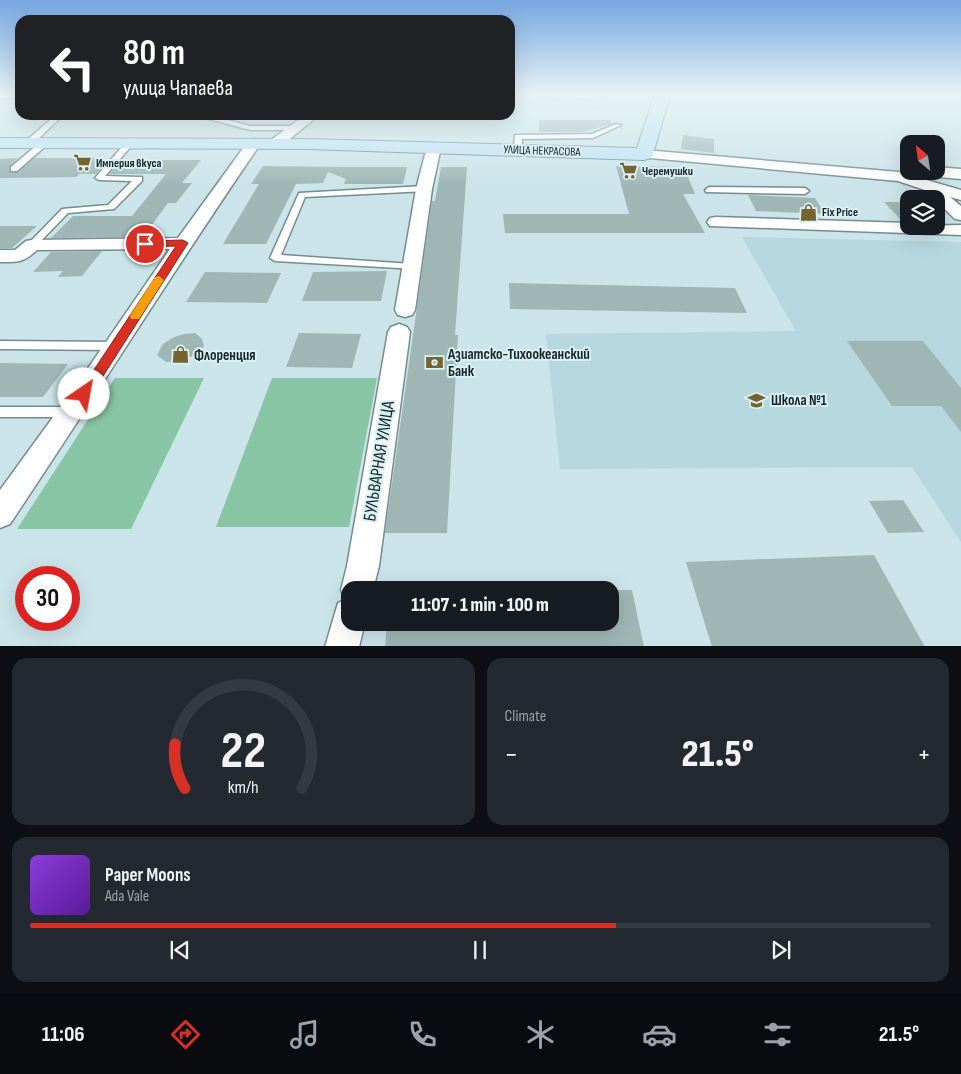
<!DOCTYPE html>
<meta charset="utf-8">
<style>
body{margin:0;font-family:"Sofia Sans Condensed",sans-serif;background:#242831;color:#f1f3f6;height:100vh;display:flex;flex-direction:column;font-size:19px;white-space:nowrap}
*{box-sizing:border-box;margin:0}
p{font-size:16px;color:#9ea1a6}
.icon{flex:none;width:28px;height:28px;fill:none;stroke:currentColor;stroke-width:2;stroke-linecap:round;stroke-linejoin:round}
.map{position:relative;height:646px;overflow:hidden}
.sheet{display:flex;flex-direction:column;gap:12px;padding:12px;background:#0d0f14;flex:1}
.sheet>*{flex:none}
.hud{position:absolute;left:15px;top:15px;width:500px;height:105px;border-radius:15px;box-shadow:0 5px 20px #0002;background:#202124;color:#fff;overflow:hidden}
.needle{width:32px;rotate:331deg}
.controls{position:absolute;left:900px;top:135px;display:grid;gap:10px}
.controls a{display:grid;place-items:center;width:45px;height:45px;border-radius:10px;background:#171b24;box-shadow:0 5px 20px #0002;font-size:25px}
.speed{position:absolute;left:15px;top:566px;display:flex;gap:10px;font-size:25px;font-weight:700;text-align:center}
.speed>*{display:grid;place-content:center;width:65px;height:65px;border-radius:50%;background:#171b24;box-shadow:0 5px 20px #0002;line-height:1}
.speed .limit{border:8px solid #d22;background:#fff;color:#111}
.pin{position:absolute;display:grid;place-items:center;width:42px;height:42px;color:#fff;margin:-21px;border:2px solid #fff;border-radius:50%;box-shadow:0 1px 5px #0007}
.me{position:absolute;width:55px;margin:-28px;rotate:33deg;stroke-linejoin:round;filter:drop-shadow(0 0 4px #0008)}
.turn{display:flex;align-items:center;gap:18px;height:105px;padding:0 25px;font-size:22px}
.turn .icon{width:65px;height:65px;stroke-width:2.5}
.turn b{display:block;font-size:35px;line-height:42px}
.big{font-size:38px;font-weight:800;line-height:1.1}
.sheet .tile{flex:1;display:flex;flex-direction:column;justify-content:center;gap:8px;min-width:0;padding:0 18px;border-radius:15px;background:#242831}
.sheet .dial{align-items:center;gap:0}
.dial svg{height:130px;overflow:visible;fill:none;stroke:#363941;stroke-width:7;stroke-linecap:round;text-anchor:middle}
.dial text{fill:#f1f3f6;stroke:none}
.song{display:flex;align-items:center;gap:15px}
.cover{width:60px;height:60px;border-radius:8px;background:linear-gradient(135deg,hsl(270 70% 55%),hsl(270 70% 35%))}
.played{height:5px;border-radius:2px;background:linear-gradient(90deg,#d93025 65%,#363941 65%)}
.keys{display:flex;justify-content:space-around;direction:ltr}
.heat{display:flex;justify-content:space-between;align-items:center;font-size:28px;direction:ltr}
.sheet .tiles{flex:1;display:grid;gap:12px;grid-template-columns:1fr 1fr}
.tile:last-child{grid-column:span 2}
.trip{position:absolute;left:341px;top:581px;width:278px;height:50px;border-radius:15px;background:#171b24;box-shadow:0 5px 20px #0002;font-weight:800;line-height:50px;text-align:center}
.tab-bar{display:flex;height:80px;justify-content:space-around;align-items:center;background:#090b0e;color:#9ea1a6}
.tab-bar .icon{width:35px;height:35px}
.tab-bar .active{color:#d93025}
.tab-bar b{font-size:22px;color:#f1f3f6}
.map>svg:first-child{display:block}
.built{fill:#b5d7dd}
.green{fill:#87c5a5}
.building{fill:#9eb7b4}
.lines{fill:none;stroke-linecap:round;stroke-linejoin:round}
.service-casing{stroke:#758c91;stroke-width:3}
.minor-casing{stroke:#758c91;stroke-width:3}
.secondary-casing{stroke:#758c91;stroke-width:2}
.service{fill:#fff;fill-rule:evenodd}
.minor{fill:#fff;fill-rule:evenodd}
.secondary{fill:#bfe3f5;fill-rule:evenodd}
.route{fill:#d93025;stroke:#8d1f18}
.slow{fill:#f59e0b}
.labels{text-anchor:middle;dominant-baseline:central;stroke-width:4;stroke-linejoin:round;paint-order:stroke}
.far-street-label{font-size:12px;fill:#192325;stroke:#d7f1f6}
.far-poi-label{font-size:12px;font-weight:bold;fill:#192325;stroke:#d7f1f6;text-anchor:start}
.poi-label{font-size:15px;font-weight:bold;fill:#192325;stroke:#d7f1f6;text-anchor:start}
.near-street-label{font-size:18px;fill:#192325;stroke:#d7f1f6}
</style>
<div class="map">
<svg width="961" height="647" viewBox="0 0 961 647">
<rect width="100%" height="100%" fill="#cae4e9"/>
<g class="built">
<path d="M525 96H610L599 111Z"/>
<path d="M742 237 961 242V542L912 467 560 469 546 334 796 331Z"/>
</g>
<g class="green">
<path d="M115 378H204L131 529H17Z"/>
<path d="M272 378H377L349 527H216Z"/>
</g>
<g class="building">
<path d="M539 120H611V124L583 132H539Z"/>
<path d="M683 135 714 139V153L681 149Z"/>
<path d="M18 158 10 166V172H18L34 158H96L94 160H108L96 174H79L76 177 0 178V159Z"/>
<path d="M122 160H201L182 183H192L176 203H168L143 237 51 238 73 216H132L166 174H109Z"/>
<path d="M263 166 348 167H407L403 184H344L346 179 328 172 323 183 296 184 266 244H223L259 184H251Z"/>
<path d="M616 166 684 167 695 194H683L705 233H505L503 214H629Z"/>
<path d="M441 167H467L455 335H458L447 533H385L432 201H435Z"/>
<path d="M748 195 815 198 825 214 756 211Z"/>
<path d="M884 202H909V221H902Z"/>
<path d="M0 226H37L12 248H0Z"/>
<path d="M102 251 82 276 58 277 63 271 33 272 51 252Z"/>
<path d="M387 271 381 301H302L313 272Z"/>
<path d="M205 272 281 273 267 303 186 302Z"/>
<path d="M509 283 735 288 747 313 510 309Z"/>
<path d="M195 333 202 339 204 346 197 353 183 361 166 362 157 355 163 344 174 337 184 334Z"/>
<path d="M299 333 361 334 352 368 286 367Z"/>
<path d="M847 341H923L961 388V432L941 406H892Z"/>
<path d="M0 363 68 364 43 397H0Z"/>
<path d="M903 500 924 532 888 533 869 501Z"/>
<path d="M874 555 925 647H712L686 562Z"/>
<path d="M610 590H632L644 647H385L387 622H610Z"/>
</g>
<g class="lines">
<defs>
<g id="service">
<path d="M0 96H20V99L0 98Z"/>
<path d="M574 96H588L590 98 587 100Z"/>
<path d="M56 115H63L32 145H26V141Z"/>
<path d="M183 115H209L250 126H295L299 128 295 130H250L205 118H186Z"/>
<path d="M616 124 621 125 593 138 522 139V150L518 152 514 150 515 135 592 134Z"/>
<path d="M42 141 49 143 17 171H11V167Z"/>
<path d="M127 141 134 143 105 176 139 177H142V181L114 209 68 213 35 247H29V243L62 209 108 205 132 181 99 180 95 178Z"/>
<path d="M424 186 428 189 427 191 305 197 281 255 412 264 416 265 417 267 416 269 275 261 270 258 299 193Z"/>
<path d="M709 187 805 188 809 191 805 194 706 192 705 190Z"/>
<path d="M0 341 116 342 120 343 122 346 120 349 116 350 0 349Z"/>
<path d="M0 407H71L76 408 78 412 76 416 71 417H0Z"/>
</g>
<g id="minor">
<path d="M305 115H319L281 146H271L269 143 271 140Z"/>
<path d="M254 139 261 143C175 268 95 397 10 524L0 528V490L75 387 170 249 37 250C23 263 18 262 0 262V250H15L26 241 32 240 178 238 249 140Z"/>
<path d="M434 143 441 147 432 189 415 310 412 315 405 317 398 315 395 310 416 189 427 147Z"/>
<path d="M644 150 899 172 961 190V200L950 197 961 206V220L955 219 925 190 898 181 639 157 637 154 639 151Z"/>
<path d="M936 167 961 169V179L927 176 922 174 920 171H936Z"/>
<path d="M716 217 909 223V226L961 225V235L710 226 707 222 710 218Z"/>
<path d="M399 324 407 327 410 332 379 566 373 590H350V622H365L359 647H325L338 603 345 600 341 590 347 566 388 332 391 327Z"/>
</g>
<path id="secondary" d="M654 96H670L653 154 651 158 644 160 307 149 0 148V138L307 139 637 148Z"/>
</defs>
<use href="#service" class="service-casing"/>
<use href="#minor" class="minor-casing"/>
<use href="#secondary" class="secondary-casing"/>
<use href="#service" class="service"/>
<use href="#minor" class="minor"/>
<use href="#secondary" class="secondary"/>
</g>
<linearGradient id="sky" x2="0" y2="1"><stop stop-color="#75a6e0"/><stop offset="0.51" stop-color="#e7f3f5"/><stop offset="1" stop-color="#e7f3f5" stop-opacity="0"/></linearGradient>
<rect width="961" height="187" fill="url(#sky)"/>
<path class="route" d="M183 240 188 243 89 398H80L78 394 80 391 176 246 145 247 140 244 145 241Z"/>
<path class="slow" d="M159 276 164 280 139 319H131L130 316 131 314 155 277Z"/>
<defs>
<symbol id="supermarket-bare" viewBox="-9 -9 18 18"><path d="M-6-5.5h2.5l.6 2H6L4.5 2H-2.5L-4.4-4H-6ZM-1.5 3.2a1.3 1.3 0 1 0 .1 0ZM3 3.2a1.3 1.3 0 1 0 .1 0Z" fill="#776332" stroke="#d7f1f6" stroke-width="2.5" paint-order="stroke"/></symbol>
<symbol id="shop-bare" viewBox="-9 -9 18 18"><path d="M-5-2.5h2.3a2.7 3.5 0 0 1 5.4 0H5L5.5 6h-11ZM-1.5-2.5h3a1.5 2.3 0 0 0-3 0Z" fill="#776332" stroke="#d7f1f6" stroke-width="2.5" paint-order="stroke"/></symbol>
<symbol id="bank-bare" viewBox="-9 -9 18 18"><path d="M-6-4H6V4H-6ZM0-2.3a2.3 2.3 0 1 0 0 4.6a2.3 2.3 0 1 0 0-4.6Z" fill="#776332" stroke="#d7f1f6" stroke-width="2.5" paint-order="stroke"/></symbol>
<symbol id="school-bare" viewBox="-9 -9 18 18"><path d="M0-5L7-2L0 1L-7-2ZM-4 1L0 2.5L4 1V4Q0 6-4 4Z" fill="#776332" stroke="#d7f1f6" stroke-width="2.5" paint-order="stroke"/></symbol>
</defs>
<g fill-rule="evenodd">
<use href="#supermarket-bare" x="70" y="150" width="25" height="25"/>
<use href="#supermarket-bare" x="616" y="158" width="25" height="25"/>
<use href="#shop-bare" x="796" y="200" width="25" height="25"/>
<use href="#shop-bare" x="168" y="342" width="25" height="25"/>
<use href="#bank-bare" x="422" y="350" width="25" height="25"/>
<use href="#school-bare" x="744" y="388" width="25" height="25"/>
</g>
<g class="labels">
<g class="far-street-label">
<text transform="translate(542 151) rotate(2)">УЛИЦА НЕКРАСОВА</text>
</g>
<g class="far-poi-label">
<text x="96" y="163">Империя вкуса</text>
<text x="642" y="171">Черемушки</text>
<text x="822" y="212">Fix Price</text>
</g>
<g class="poi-label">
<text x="448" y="354">Азиатско-Тихоокеанский<tspan x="448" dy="17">Банк</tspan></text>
<text x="194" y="355">Флоренция</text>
<text x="771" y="400">Школа №1</text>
</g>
<g class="near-street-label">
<text transform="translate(379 461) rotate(-81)">БУЛЬВАРНАЯ УЛИЦА</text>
</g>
</g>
</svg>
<div class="controls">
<a><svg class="needle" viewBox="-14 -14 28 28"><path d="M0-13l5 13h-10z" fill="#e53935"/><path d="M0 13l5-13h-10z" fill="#9ea1a6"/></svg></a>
<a><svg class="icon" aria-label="layers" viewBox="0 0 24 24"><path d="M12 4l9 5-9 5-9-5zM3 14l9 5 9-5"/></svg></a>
</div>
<div class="speed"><div class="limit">30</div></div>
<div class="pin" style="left:145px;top:244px;background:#d93025"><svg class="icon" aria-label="arrive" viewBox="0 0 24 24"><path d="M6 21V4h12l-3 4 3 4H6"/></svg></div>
<svg class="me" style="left:84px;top:394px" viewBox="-20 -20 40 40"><circle r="19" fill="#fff"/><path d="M0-13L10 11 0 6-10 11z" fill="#d93025"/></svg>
<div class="trip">11:07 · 1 min · 100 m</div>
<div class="hud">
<div class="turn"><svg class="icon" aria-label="left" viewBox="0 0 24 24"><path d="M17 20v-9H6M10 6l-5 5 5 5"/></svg><div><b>80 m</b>улица Чапаева</div></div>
</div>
</div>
<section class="sheet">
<div class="tiles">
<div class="tile dial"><svg viewBox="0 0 100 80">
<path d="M14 69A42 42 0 1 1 86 69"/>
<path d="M14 69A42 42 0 0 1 8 42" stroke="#d93025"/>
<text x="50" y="56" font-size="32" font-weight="700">22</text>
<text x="50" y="72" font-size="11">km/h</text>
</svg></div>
<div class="tile"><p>Climate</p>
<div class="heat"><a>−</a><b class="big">21.5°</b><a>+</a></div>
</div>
<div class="tile">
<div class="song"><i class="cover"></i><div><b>Paper Moons</b><p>Ada Vale</p></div></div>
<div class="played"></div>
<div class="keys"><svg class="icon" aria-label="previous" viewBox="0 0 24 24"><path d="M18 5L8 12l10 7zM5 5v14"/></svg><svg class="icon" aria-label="pause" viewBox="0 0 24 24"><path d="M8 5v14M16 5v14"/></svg><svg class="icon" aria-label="next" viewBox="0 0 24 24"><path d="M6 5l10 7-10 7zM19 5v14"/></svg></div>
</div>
</div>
</section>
<nav class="tab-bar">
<b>11:06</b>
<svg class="icon active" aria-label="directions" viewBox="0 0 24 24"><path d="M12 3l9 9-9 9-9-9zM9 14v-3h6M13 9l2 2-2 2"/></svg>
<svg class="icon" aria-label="music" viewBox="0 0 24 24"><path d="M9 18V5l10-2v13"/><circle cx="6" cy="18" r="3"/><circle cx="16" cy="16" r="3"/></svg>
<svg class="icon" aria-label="phone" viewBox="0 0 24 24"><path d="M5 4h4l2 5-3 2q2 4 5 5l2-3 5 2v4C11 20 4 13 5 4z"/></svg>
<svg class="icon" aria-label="climate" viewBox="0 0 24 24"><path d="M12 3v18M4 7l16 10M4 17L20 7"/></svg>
<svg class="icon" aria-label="car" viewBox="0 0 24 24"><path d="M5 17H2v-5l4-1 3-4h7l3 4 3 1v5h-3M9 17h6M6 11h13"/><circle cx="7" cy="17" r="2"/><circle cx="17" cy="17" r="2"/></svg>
<svg class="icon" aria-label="filters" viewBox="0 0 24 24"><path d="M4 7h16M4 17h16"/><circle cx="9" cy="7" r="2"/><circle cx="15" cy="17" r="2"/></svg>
<b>21.5°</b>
</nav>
